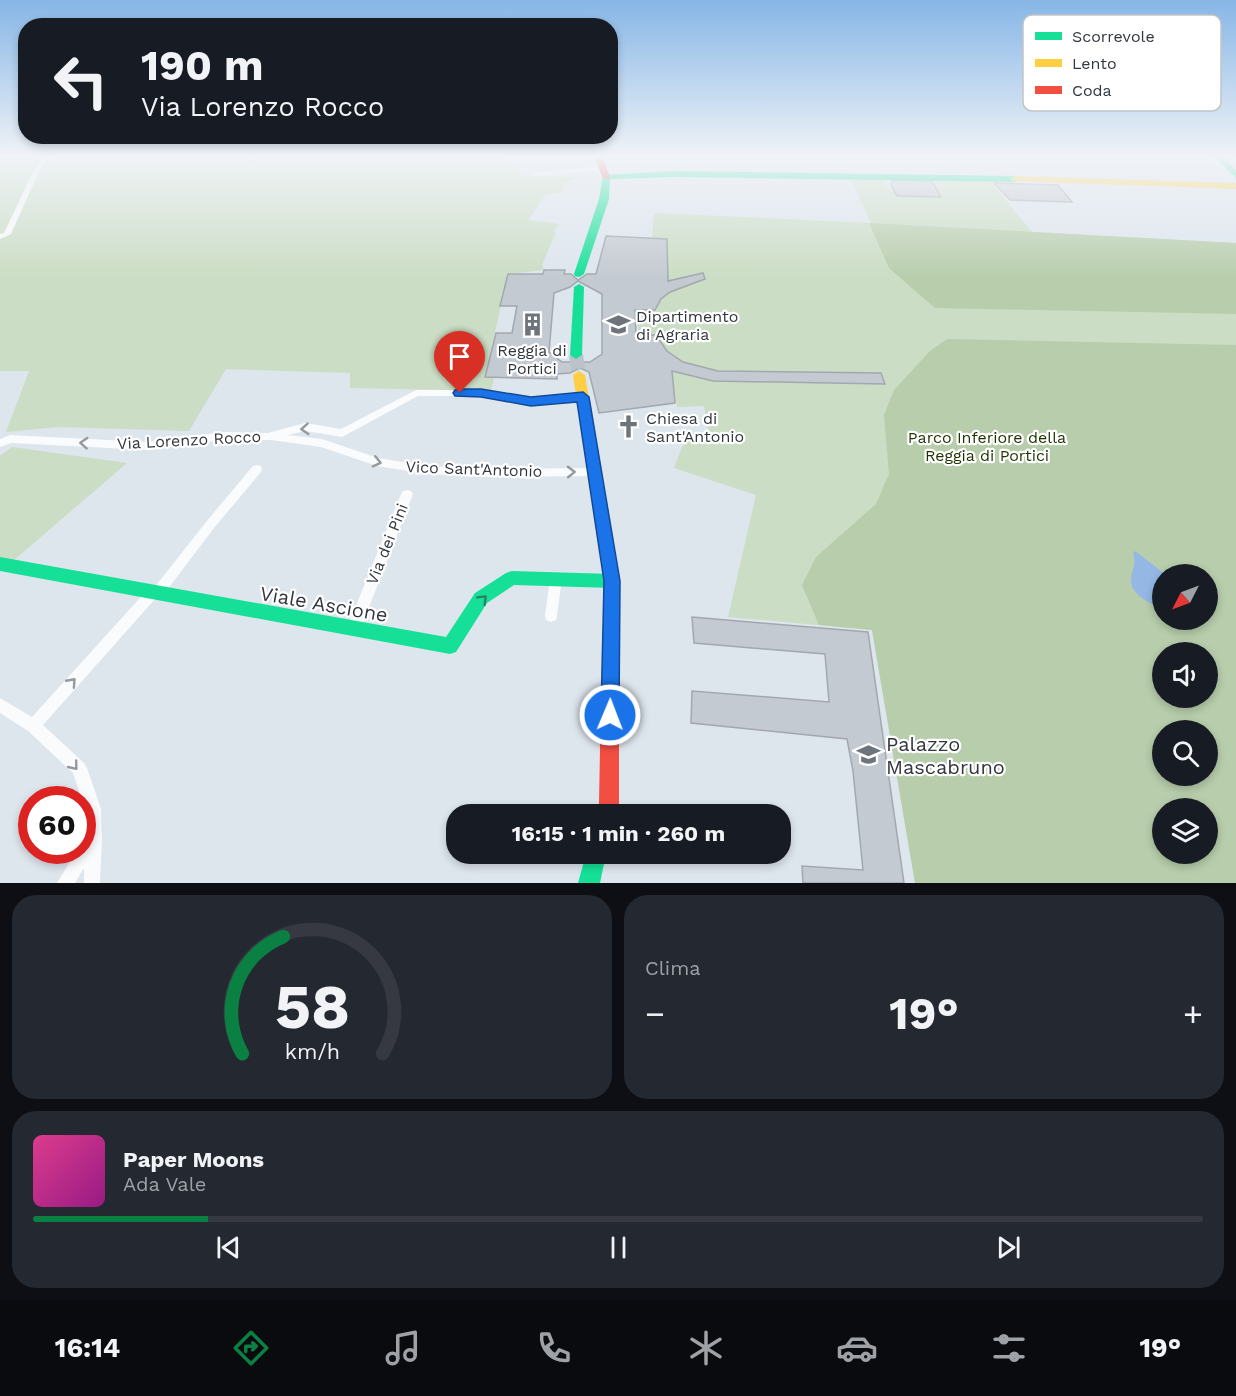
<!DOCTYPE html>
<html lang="it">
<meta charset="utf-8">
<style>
body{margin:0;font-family:"Work Sans",sans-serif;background:#242831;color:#f1f3f6;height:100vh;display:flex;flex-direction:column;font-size:22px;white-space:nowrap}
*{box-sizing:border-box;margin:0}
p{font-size:20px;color:#9ea1a6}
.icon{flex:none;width:33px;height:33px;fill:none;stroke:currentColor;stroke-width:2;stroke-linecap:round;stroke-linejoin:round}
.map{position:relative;height:883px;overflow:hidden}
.sheet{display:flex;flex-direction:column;gap:12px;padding:12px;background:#0d0f14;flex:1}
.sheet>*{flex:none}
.banner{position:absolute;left:18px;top:18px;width:600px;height:126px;border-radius:24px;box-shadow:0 3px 9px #0003;background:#171b24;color:#f1f3f6;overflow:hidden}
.needle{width:39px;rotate:228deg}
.tools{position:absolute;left:1152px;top:564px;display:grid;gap:12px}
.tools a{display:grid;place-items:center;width:66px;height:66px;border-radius:50%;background:#171b24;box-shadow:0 3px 9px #0003;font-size:30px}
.speed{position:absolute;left:18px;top:786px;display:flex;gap:12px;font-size:30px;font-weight:700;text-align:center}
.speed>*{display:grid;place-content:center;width:78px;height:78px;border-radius:50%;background:#171b24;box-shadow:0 3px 9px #0003;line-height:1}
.speed .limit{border:9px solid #d22;background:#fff;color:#111}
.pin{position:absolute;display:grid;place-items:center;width:51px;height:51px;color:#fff;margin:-62px -26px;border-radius:50% 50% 50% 0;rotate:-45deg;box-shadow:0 0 6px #0007}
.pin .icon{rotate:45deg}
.me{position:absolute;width:66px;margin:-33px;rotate:1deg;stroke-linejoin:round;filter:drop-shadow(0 0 4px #0008)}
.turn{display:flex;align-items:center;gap:21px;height:126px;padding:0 24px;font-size:27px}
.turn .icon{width:78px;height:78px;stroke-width:2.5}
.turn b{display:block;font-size:42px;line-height:51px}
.big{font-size:45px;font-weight:700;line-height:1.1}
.sheet .card{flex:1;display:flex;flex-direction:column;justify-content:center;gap:9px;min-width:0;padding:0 21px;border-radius:24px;background:#242831}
.sheet .dial{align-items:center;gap:0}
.dial svg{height:156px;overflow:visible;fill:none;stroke:#363941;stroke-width:7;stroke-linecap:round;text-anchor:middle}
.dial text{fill:#f1f3f6;stroke:none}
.song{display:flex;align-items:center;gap:18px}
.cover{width:72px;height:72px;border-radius:9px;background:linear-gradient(135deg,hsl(330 70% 55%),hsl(310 70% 35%))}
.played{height:6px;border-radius:3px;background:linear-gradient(90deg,#0b8043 15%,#363941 15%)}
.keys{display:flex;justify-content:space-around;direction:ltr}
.heat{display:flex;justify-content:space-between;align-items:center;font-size:33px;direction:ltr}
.sheet .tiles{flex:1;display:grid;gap:12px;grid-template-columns:1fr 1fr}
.card:last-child{grid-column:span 2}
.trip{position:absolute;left:446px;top:804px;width:345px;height:60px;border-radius:24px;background:#171b24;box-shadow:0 3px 9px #0003;font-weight:700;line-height:60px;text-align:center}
.tab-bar{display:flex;height:96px;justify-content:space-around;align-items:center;background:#090b0e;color:#9ea1a6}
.tab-bar .icon{width:42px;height:42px}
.tab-bar .active{color:#0b8043}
.tab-bar b{font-size:27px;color:#f1f3f6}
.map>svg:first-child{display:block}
.green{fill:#cbddc4;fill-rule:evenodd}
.forest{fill:#b7cdab;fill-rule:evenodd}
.water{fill:#94b8e3}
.building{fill:#c4cad1;stroke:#a2a8ae;stroke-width:1.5;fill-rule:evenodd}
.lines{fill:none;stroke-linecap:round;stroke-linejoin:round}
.primary-tunnel{stroke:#bbc2ca;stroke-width:14;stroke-dasharray:14 8;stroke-linecap:butt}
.street{fill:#fafbfc;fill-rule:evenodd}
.fast{fill:#16e098;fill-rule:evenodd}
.slow{fill:#ffcf43;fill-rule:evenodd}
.jam{fill:#f24e42;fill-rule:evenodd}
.oneway{stroke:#96999d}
.oneway2{stroke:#258366}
.route{fill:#1a73e8;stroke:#114b97;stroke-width:1.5}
.labels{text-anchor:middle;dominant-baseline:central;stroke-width:4.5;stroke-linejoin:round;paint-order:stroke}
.poi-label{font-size:16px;fill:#32373e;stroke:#fff;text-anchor:start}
.park-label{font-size:16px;fill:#1e3300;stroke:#fff}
.street-label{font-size:16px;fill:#32373e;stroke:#fff}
.near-street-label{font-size:20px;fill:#32373e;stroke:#fff}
.near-poi-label{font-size:20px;fill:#32373e;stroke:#fff;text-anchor:start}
.key{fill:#fff;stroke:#c2c3c5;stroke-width:1.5}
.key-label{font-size:16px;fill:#32373e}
</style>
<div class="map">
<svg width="1236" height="883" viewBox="0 0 1236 883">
<rect width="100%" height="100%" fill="#dde5ed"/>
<g class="green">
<path d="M0 155H507L522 177H578L564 184 563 190 559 193 546 194 528 220 560 224 554 231 556 232 542 265 544 270 508 274 485 377 494 378 491 391 350 388V373L226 369 189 431 58 427 6 432 29 371H0Z"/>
<path d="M850 178H883L888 189H893L897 196 942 197 933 179 990 181 1032 232 1236 243V883H915L872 630 728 617 756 495 674 468 682 447 692 433 704 438 708 429 704 406 677 407V403L667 404 640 363 636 288 652 239 654 213 871 223ZM1162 574H1208V620H1162ZM1162 652H1208V698H1162ZM1162 730H1208V776H1162ZM1162 808H1208V854H1162Z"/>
<path d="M12 447 127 463 14 560 0 558V456Z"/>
</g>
<g class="forest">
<path d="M869 223 1236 243V314L935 308 889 268Z"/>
<path d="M947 339 1236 345V883H915L872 630 819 625 802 585 816 557 876 504 889 474 884 415 894 390 930 351ZM1162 574H1208V620H1162ZM1162 652H1208V698H1162ZM1162 730H1208V776H1162ZM1162 808H1208V854H1162Z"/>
</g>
<path class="water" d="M1135 551 1165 574H1162V608C1152 605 1131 595 1131 581 1131 569 1137 567 1133 553Z"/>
<g class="building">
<path d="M892 180 932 181 941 197 897 196 891 185Z"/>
<path d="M994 183 1058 185 1072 202 1010 200Z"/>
<path d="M606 236 667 239 668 281 703 273 705 279 670 292 661 299 655 310H635L636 335H656L667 351 683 362 718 371 881 373 885 384 713 381 672 371 675 403 599 413 589 372 580 368 570 373 557 374V379L485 377 496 333H512L517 306H500L508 274H543L544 270H565L564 274H571L578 280 587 274H596ZM578 281 602 294V354L590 362H562L549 352 554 293 570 287Z"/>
<path d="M692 617 868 632 904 883H803L802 866 863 870 853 771 847 739 691 723 692 691 829 702 825 654 694 643Z"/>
</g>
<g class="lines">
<path class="primary-tunnel" d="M576 355 579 375"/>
<g class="street">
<path d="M43 155H50L37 176 11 234 0 239V234L4 233 31 176Z"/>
<path d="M602 167 604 168V170L536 176 533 174 536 172Z"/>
<path d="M416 390H481L531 398 583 394 588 397 583 400 531 406 481 396H418L342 437 305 431 288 435 322 439 378 458 427 466 490 469 594 468 598 469 599 472 598 475 594 476 490 477 427 474 377 466 321 447 271 440H223L148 450 11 443 0 447V439L10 435 148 442 223 432 268 433 305 423 341 429Z"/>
<path d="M257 465 261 466 262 469 261 472 214 528 161 598 155 599 43 725 84 763 87 768 101 809 102 838 100 883H84V868L75 883H57L77 850H82L85 809 73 773 28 731 0 713V698L32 717 148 589 154 588 206 522 253 466Z"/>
<path d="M407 490 411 491 413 494 361 628 359 632 354 634 349 632 347 628 401 494 403 491Z"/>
<path d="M556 573 560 574 562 578 557 616 556 620 551 622 546 620 545 616 550 578 552 574Z"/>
</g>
<g class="fast">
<path d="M1212 155H1221L1236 170V178Z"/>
<path d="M674 171 1015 176 1019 179 1015 182 674 177 610 179 609 199 584 274 579 277 575 276 574 274 599 199 603 175Z"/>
<path d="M579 284 584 287 582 355 576 359 570 355 574 287Z"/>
<path d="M0 557 446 637 475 593 506 573 512 571 612 574 618 576 620 581 618 586 612 588 514 585 487 603 456 652 450 654 0 571Z"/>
<path d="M586 854H606L600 883H578Z"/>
</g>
<g class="slow">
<path d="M1015 176 1236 183V189L1012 181 1011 179Z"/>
<path d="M579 371 585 375 620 581 619 695 616 701 610 704 604 701 601 695 604 581 573 375Z"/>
</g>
<g class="jam">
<path d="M594 155H602L610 177 609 179 602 177Z"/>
<path d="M610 686 616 689 619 695V804L616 814H596L599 804 601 695 604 689Z"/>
</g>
</g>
<defs><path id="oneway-chevron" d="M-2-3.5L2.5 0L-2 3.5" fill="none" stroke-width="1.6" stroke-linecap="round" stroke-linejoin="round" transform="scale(1.5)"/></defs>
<g class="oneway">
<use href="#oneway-chevron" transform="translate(305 429) rotate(176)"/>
<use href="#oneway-chevron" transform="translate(84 443) rotate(-177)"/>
<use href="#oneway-chevron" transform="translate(377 462) rotate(13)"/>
<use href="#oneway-chevron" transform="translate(571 472) rotate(-1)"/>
<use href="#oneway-chevron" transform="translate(72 682) rotate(-48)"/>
<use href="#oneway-chevron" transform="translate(74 766) rotate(51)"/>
</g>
<use class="oneway2" href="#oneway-chevron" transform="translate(483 599) rotate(-45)"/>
<linearGradient id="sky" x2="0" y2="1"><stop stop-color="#86b6e6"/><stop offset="0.56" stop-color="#f0f3f7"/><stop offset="1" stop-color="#f0f3f7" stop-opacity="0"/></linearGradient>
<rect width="1236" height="279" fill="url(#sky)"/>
<path class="route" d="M460 389H481L531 397 583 392 589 397 620 581 619 715 617 721 610 724 604 721 601 715 604 581 577 402 531 406 481 397 455 396 453 393 455 390Z"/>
<defs>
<symbol id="building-bare" viewBox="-9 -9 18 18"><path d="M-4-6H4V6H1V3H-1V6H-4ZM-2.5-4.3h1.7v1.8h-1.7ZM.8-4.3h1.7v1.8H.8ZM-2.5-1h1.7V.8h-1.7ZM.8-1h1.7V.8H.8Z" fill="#6e747b" stroke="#fff" stroke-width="2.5" paint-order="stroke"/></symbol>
<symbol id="university-bare" viewBox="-9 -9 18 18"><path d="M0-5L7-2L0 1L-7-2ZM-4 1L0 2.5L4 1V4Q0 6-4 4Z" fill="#6e747b" stroke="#fff" stroke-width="2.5" paint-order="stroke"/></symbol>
<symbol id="church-bare" viewBox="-9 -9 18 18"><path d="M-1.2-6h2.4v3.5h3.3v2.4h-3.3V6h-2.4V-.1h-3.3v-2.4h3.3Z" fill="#6e747b" stroke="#fff" stroke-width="2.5" paint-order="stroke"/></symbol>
</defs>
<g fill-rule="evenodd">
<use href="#building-bare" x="516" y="308" width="33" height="33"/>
<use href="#university-bare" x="602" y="308" width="33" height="33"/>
<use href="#church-bare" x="612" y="410" width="33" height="33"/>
<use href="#university-bare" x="852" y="738" width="33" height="33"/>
</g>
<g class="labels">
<g class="poi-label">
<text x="636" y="316">Dipartimento<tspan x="636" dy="18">di Agraria</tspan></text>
<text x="532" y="350" text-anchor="middle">Reggia di<tspan x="532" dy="18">Portici</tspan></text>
<text x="646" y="418">Chiesa di<tspan x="646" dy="18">Sant'Antonio</tspan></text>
</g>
<g class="park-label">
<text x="987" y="437">Parco Inferiore della<tspan x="987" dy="18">Reggia di Portici</tspan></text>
</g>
<g class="street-label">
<text transform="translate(189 440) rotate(-3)">Via Lorenzo Rocco</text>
<text transform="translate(474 469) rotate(2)">Vico Sant'Antonio</text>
<text transform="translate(387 544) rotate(-68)">Via dei Pini</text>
</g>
<g class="near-street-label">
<text transform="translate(324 604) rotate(10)">Viale Ascione</text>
</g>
<g class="near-poi-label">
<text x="886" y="744">Palazzo<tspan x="886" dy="23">Mascabruno</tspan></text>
</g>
</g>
<rect x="1023" y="15" width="198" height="96" rx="9" class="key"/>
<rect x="1035" y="32" width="27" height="8" fill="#16e098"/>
<rect x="1035" y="59" width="27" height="8" fill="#ffcf43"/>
<rect x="1035" y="86" width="27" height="8" fill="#f24e42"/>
<g class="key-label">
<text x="1072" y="42">Scorrevole</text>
<text x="1072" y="69">Lento</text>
<text x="1072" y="96">Coda</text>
</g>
</svg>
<div class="tools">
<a><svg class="needle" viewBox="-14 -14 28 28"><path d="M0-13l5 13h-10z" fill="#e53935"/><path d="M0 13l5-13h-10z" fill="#9ea1a6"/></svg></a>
<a><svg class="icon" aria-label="sound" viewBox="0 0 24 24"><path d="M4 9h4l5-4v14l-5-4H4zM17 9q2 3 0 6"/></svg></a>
<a><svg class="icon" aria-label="search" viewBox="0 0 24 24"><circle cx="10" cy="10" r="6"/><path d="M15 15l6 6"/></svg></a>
<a><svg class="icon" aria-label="layers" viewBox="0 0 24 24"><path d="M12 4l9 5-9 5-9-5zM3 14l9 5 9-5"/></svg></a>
</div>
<div class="speed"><div class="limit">60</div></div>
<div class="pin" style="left:460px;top:393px;background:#d93025"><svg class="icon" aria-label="arrive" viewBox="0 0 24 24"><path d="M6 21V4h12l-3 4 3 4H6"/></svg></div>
<svg class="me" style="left:610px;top:715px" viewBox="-20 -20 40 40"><circle r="17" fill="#1a73e8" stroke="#fff" stroke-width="3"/><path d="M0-11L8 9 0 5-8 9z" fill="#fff"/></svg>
<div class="trip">16:15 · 1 min · 260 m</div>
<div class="banner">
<div class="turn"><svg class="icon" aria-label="left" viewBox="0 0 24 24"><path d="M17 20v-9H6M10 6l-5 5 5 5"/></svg><div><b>190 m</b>Via Lorenzo Rocco</div></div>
</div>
</div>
<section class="sheet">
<div class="tiles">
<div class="card dial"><svg viewBox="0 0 100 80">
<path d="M14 69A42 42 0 1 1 86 69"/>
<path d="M14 69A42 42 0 0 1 35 9" stroke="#0b8043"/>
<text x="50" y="56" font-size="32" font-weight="700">58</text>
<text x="50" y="72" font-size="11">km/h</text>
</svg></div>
<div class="card"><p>Clima</p>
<div class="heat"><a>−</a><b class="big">19°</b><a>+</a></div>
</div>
<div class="card">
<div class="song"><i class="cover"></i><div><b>Paper Moons</b><p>Ada Vale</p></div></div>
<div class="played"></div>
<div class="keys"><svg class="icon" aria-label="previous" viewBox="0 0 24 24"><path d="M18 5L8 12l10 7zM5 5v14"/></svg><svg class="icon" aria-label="pause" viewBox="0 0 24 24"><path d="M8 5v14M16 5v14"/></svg><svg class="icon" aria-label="next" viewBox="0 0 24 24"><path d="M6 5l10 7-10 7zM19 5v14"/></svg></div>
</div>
</div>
</section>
<nav class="tab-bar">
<b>16:14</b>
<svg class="icon active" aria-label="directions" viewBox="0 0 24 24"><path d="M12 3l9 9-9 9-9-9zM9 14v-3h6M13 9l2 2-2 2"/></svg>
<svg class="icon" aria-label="music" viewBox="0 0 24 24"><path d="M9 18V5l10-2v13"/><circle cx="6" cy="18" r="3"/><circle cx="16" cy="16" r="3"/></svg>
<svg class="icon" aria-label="phone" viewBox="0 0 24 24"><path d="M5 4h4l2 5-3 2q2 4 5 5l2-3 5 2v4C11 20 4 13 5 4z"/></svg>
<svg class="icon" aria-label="climate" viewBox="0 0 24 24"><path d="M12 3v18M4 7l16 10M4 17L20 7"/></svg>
<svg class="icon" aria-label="car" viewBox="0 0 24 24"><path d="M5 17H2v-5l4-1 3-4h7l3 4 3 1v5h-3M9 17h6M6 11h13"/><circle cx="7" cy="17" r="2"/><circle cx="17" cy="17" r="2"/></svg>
<svg class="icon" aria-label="filters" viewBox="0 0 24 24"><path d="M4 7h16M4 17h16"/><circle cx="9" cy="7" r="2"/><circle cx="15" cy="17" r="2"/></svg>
<b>19°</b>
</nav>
